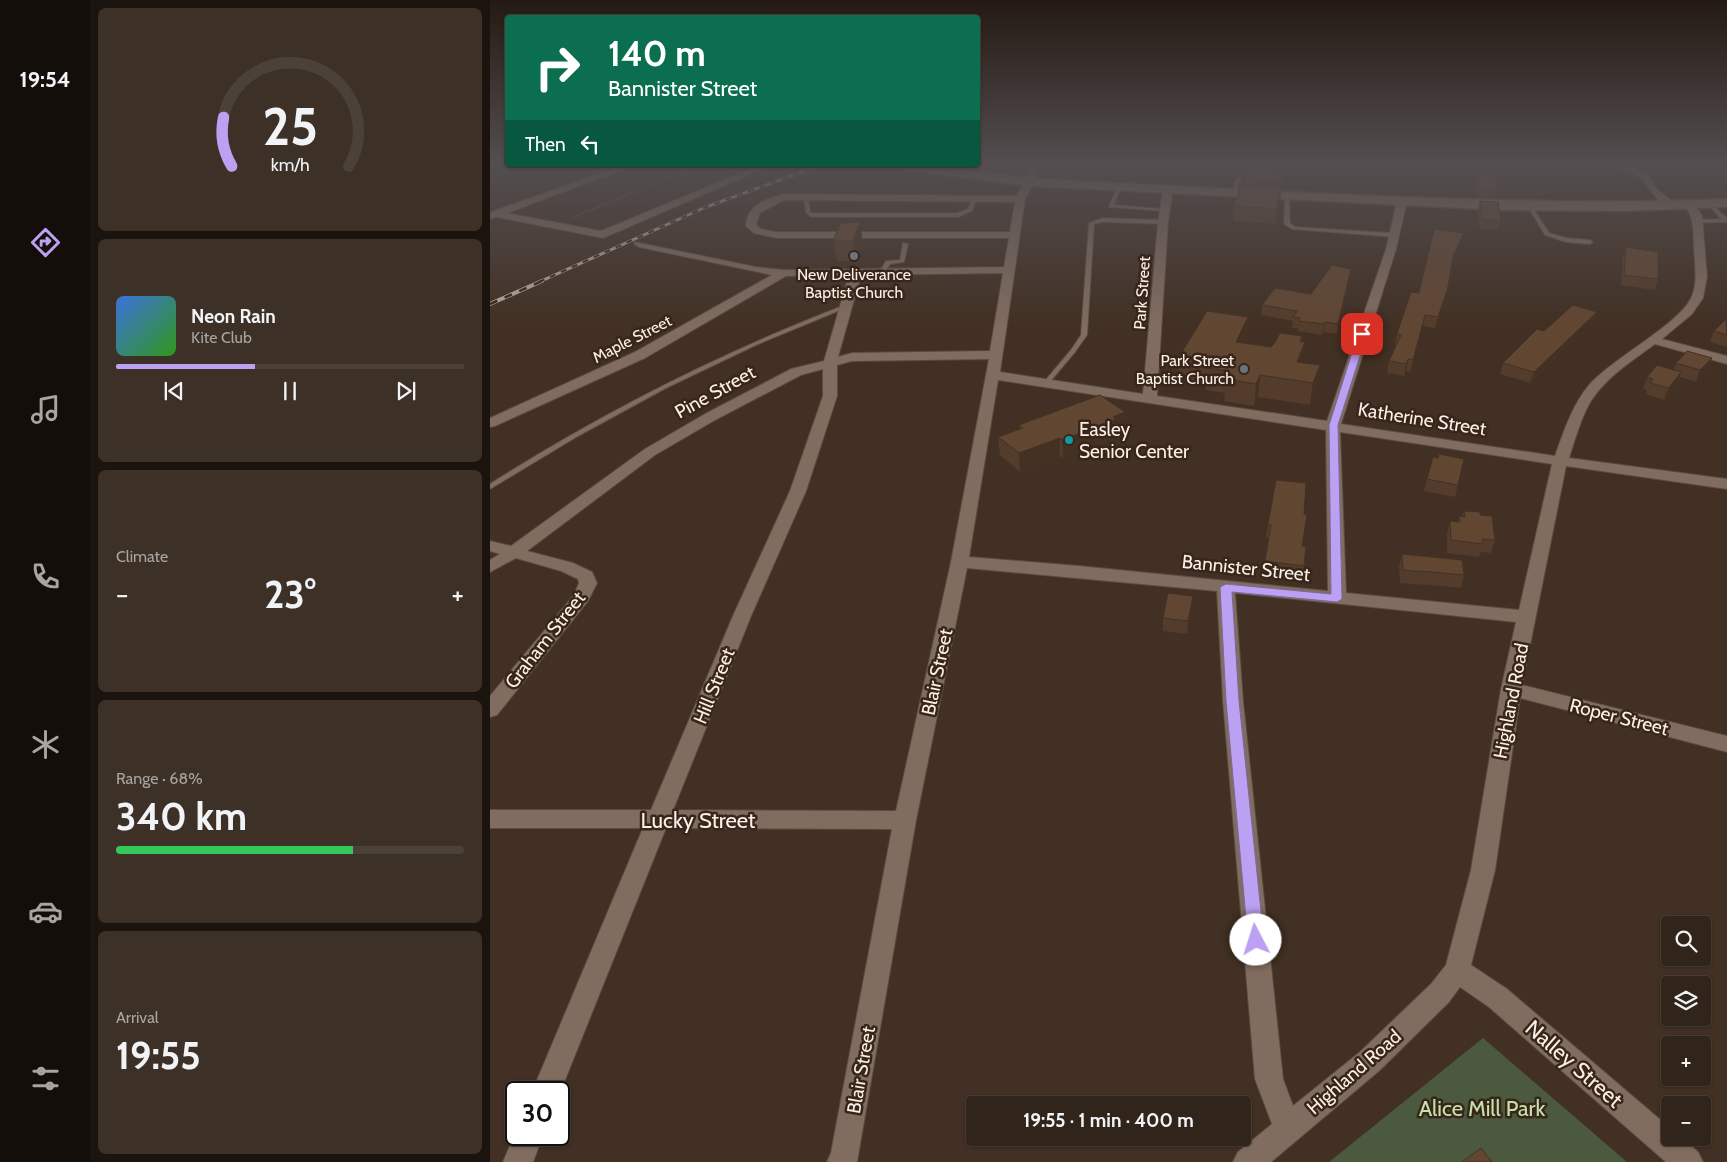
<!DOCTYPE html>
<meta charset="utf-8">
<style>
body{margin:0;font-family:Cabin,sans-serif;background:#3d3027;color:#f1f3f6;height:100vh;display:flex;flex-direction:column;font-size:19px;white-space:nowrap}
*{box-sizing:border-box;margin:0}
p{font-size:16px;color:#a8a4a2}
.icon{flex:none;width:28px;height:28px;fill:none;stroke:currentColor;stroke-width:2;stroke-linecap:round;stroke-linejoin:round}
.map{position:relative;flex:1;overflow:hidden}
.side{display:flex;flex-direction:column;gap:8px;padding:8px;background:#1b140e;width:400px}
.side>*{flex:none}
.top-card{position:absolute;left:15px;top:15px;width:475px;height:152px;border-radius:5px;box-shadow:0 1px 4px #0004,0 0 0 1px #4c4139;background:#0b6e4f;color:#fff;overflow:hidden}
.tools{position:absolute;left:1171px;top:916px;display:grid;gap:10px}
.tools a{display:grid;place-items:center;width:50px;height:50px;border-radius:5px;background:#31241a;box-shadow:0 1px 4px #0004,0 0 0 1px #4c4139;font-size:25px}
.speed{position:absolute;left:15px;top:1081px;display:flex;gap:10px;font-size:25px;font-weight:700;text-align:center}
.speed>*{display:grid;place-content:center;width:65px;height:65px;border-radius:50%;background:#31241a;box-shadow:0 1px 4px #0004,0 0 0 1px #4c4139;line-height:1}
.speed .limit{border:2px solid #111;border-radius:8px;background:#fff;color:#111}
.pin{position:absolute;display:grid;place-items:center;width:42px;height:42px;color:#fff;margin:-21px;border-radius:10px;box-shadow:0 2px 8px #0006}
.me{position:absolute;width:55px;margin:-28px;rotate:355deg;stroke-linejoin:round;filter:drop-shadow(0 0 4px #0008)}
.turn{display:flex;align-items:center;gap:18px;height:105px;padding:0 20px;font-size:22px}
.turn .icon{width:65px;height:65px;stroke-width:2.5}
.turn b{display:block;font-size:35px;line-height:42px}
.then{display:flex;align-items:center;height:48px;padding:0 20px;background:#0003;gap:10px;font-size:19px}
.big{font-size:38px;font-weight:800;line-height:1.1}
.side .widget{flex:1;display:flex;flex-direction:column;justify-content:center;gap:8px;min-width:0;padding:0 18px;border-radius:8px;background:#3d3027}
.side .dial{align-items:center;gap:0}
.dial svg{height:130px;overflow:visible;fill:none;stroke:#4c4139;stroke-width:7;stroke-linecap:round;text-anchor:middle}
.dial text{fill:#f1f3f6;stroke:none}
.song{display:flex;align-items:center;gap:15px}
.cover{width:60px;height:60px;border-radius:8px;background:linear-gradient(135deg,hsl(220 70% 55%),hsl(110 70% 35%))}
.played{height:5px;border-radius:2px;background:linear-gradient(90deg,#bca0f2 40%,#4c4139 40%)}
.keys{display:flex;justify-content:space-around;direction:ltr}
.heat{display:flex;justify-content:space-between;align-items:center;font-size:28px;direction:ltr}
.charge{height:8px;border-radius:4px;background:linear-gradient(90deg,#34c759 68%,#4c4139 0)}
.trip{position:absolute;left:476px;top:1096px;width:285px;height:50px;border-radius:5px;background:#31241a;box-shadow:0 1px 4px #0004,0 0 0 1px #4c4139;font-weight:800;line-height:50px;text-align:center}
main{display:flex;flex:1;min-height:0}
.menu{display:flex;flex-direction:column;width:90px;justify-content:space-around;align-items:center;background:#140e0a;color:#a8a4a2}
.menu .icon{width:35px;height:35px}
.menu .current{color:#bca0f2}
.menu b{font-size:22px;color:#f1f3f6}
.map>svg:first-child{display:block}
.green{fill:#4b593e}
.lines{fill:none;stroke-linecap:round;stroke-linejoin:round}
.service-casing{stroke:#5b4b40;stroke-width:2}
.minor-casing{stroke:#5b4b40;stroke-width:2}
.secondary-casing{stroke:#5b4b40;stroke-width:3}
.path{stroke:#9d8e84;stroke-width:2;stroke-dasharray:0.5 2;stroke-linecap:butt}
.service{fill:#816d5f;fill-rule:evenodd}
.minor{fill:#816d5f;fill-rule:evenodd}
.secondary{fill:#816d5f;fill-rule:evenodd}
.rail-far1-casing{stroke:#baaca2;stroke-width:3}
.rail-casing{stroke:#baaca2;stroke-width:4}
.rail-far1{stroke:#372619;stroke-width:2;stroke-dasharray:6;stroke-linecap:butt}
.rail{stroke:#372619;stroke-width:2.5;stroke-dasharray:8;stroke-linecap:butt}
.wall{fill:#533c2b}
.shaded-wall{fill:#443123}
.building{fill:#614632;stroke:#443123}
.route{fill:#bca0f2;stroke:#7a689d}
.worship-dot{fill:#6b7280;stroke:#372619;stroke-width:2}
.culture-dot{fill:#0f9aa8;stroke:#372619;stroke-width:2}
.labels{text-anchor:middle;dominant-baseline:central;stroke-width:5;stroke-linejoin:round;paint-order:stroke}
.far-poi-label{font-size:16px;fill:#fbefe7;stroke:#372619}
.far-street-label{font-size:16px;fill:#fbefe7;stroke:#372619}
.street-label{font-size:19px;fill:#fbefe7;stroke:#372619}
.poi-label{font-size:19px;fill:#fbefe7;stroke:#372619;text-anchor:start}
.near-street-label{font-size:22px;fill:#fbefe7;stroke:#372619}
.near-park-label{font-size:22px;fill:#c5e1ab;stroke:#372619}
</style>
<main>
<nav class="menu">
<b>19:54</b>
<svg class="icon current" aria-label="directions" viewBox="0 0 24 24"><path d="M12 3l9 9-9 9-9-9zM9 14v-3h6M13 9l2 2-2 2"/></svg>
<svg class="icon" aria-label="music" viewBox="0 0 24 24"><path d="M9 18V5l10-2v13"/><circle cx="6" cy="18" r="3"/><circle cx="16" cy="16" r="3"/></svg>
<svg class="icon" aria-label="phone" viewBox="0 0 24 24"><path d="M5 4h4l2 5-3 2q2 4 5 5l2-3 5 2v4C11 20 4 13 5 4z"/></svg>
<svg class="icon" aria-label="climate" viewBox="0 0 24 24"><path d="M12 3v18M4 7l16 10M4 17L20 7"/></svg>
<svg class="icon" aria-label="car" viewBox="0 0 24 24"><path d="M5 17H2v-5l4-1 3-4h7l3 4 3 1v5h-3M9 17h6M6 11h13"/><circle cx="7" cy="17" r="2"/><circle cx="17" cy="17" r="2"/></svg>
<svg class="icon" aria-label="filters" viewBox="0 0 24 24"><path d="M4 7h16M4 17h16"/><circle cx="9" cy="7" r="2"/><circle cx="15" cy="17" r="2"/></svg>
</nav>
<section class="side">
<div class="widget dial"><svg viewBox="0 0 100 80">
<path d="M14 69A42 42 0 1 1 86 69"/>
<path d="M14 69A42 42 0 0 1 9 39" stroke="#bca0f2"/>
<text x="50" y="56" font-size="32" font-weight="700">25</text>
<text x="50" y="72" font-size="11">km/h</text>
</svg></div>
<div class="widget">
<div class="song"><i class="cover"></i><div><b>Neon Rain</b><p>Kite Club</p></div></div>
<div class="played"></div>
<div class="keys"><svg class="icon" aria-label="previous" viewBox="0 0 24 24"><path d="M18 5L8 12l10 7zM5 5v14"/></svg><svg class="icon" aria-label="pause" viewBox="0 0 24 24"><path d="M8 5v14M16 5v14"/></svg><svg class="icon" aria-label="next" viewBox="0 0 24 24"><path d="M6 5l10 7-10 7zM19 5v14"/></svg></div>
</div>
<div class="widget"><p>Climate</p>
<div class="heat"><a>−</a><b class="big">23°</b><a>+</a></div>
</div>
<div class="widget"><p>Range · 68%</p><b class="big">340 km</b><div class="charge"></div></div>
<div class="widget"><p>Arrival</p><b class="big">19:55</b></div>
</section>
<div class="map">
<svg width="1237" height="1162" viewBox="0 0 1237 1162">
<rect width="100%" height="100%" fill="#413023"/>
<path class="green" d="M993 1038 1137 1162H839Z"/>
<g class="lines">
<defs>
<g id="service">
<path d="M749 177 751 178 745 193 741 194 747 178Z"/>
<path d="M629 186 631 187 624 205 674 209 676 210 674 211 619 207 627 187Z"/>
<path d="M797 195 799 196 800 223 805 227 904 233 907 235 904 237 802 229 794 224 795 196Z"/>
<path d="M314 196 318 197 320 212 322 213H467L478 209 483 197 487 198 482 211 468 217H321L316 213Z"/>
<path d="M1220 203 1237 218V222L1204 223 1203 222 1206 220 1231 219 1218 204Z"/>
<path d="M1038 206H1042L1059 233 1077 238 1100 240 1103 242 1100 244 1076 242 1055 235 1038 207Z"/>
<path d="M613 218 673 220 676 222 673 224 613 222 604 224 597 335 585 352 558 384H554V382L581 350 591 335 599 223Z"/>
<path d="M413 243 418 244 414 262 400 264 395 272H391L390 271 396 261 410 260Z"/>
<path d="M355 305 360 306 266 345 176 388 88 436 0 489V484C115 411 228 354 355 305Z"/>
</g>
<g id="minor">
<path d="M0 164H10L0 169Z"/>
<path d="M540 164H548L544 182 535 199 510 372 653 394 668 222 673 190 678 187 683 190 678 222 667 396 837 421 896 249 907 201 912 198 917 201 906 249 851 424 1065 456C1074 431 1082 405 1100 384 1123 358 1188 325 1201 298 1208 284 1205 265 1204 249 1203 233 1205 220 1195 206L1203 204 1212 215 1217 277 1213 298 1202 314 1172 339 1237 356V364L1165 344C1139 363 1110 381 1096 410 1089 425 1084 442 1079 458L1237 479V489L1076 466 1032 685 1237 736V752L1030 698 1005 870 981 965 1017 989 1180 1128V1138H1192L1208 1152 1213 1162H1176L999 1007 970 987 959 1002 890 1070 781 1162H743L748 1152 782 1124 765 1079 733 701 727 591 477 568 426 820 367 1162H337L341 1153 402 829 176 828 69 1095V1092H42L153 828H0V810H161L243 616 300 491 333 396V369L311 375 225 420 165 455 37 551 83 563 102 572 107 583 98 601 7 715 0 717V696L84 595 89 583 88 579 71 571 26 558 0 572V560L10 554 0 551V541L21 546 155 449 215 414 301 369 334 361 359 275 296 276 155 358 5 426 0 427V418L145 352 282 275 149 247 144 244 145 242 266 267 294 270 514 267 519 238H286L264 233 256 226C256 206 277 198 294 194L527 196 534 182ZM294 200 525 202 520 232H286L271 229 266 225 270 213ZM513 273 500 351 362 353 348 357 371 275ZM499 359 461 562 406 811 183 810 261 616 316 491 347 396V365L362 361ZM508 380 836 430 838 591 589 566 479 557ZM850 432 1062 464 1029 610 856 593ZM745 593 1026 622 1011 689 981 870 956 965 941 984 870 1052 803 1106 793 1079 753 701Z"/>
<path d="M1126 164H1135L1158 175 1168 190 1186 204V208C1170 211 1161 188 1152 179 1146 174 1134 170 1127 167Z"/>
<path d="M133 165H145L17 213 111 231 270 165H282L113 238 6 217 0 219 1 212Z"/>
<path d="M26 1131V1135H53L43 1162H13Z"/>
</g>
<path id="secondary" d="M405 165C461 165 515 177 571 180 793 191 1015 207 1237 199V207L1135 211 1012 210 539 186 411 169Z"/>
</defs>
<use href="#service" class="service-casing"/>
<use href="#minor" class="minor-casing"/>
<use href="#secondary" class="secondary-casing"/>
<path class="path" d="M84 217 211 165"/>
<use href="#service" class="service"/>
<use href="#minor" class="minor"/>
<use href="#secondary" class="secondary"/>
<defs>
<path id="rail-far1" d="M49 282 216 207 331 165"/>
<path id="rail" d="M0 304 52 281"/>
</defs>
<use href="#rail-far1" class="rail-far1-casing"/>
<use href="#rail" class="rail-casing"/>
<use href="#rail-far1" class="rail-far1"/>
<use href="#rail" class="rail"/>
</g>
<g class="wall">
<path d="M570 164H600L588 178 570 176Z"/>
<path d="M795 173 794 182 792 190H791L790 201 785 224 743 221 744 206 754 185V179Z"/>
<path d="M988 176 1007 189 1005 198H987L986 185Z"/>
<path d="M990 201 1011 221 1008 230 990 229 988 211Z"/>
<path d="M351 223 373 242 366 261H347L343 241Z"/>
<path d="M974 233 972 243 962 264 956 298 945 328 932 326 920 372 916 371 914 376 897 373 899 361 906 346 905 345 907 334 929 293Z"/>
<path d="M1136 247 1168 279 1165 290 1131 285 1133 257Z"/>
<path d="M861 269 847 334 833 332 832 335 807 331 808 328H802L803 321 771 315 772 305 821 294Z"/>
<path d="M1107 312 1103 323 1040 383 1010 374 1013 363 1054 331Z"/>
<path d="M758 317 756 338 754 343 781 347 812 336V342H815L812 363 830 365 827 387 820 405 768 397 764 406 734 401 735 393 716 390V386L707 385V382L688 379 689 357Z"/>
<path d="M1237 319V347L1220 342 1224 331Z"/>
<path d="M1222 358 1217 370 1206 382 1190 377 1187 384 1174 400 1156 394 1157 390 1153 389 1157 377 1183 370 1186 363Z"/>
<path d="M529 425 635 430 626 434V437L573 458 570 456 530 472 510 455 508 437 530 429Z"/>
<path d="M974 459 965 497 934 491 937 479Z"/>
<path d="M786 480 812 546 814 566 813 579 774 574 779 538 776 537 778 524Z"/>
<path d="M974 511 990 515 1005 540 1001 553 990 552 989 557 957 553V534L960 521 968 522 969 516 972 517Z"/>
<path d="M912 554 974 575 971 588 929 584V585L910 583 909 567Z"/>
<path d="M703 596 702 609 697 634 673 631V618Z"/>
</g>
<g class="shaded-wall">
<path d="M589 164H600L588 178 587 166Z"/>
<path d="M791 187 790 201 785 224 786 209Z"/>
<path d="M370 222 373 242 366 261 363 241Z"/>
<path d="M974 233 972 243 961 266 963 256Z"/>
<path d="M861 269 859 278 847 334 848 324Z"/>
<path d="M958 287 956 298 945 328 948 317Z"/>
<path d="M1107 312 1103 323 1040 383 1044 372Z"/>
<path d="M758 317 756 338 744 363 746 342Z"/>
<path d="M835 322 833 332 832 335 834 324Z"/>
<path d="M812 336 810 353 815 342 812 364 805 380 810 342Z"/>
<path d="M1222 358 1217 370 1206 382 1210 370Z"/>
<path d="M918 359 916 371 914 376 916 364Z"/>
<path d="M830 365 827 387 820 405 823 383Z"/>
<path d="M1191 372 1187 384 1174 400 1179 388Z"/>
<path d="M770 375 768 397 764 406 766 384Z"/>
<path d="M635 412V430L626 434V437L573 458 572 440Z"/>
<path d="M570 438V456L530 472 529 453Z"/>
<path d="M703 596 702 609 697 634 698 621Z"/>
</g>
<g class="building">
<path d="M570 164H589L587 166Z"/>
<path d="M757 170 795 173 793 180 754 179Z"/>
<path d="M988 176H1005L1007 189 989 188Z"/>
<path d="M751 185 791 187 786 209 744 206Z"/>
<path d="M990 201 1008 202 1011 221 992 219Z"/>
<path d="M370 222 363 241H343L351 223Z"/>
<path d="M944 229 974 233 963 256 958 287 948 317 935 315 923 360 918 359 916 364 899 361 911 335 907 334 921 292 929 293Z"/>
<path d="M1136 247 1168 252V279L1134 275Z"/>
<path d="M842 265 861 269 848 324 835 322 834 324 809 321 810 318 803 317 807 311 772 305 785 288 821 294Z"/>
<path d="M1083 305 1107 312 1044 372 1013 363 1047 329 1054 331Z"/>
<path d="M717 311 758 317 746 342 781 347 784 344 790 333 812 336 810 342H815L807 362 830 365 823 383 770 375 766 384 736 379 739 371 717 368 719 365 708 363 710 360 689 357Z"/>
<path d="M1236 319 1237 335 1224 331Z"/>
<path d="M1197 351 1222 358 1210 370 1186 363Z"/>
<path d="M1167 365 1191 372 1179 388 1160 383 1163 379 1157 377Z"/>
<path d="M610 395 635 412 623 417 626 419 572 440 570 438 529 453 508 437 533 428 529 425Z"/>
<path d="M949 454 974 459 968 485 937 479 943 457 948 458Z"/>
<path d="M786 480 816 483 814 514 817 515 812 546 816 547 814 566 775 561 781 525 778 524Z"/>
<path d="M974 511 990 512V515L1002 516 1005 540 992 539 993 544 961 540 960 521 970 522 969 516 975 517Z"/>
<path d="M912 554 972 560 974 575 931 571 932 572 913 570Z"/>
<path d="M678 593 703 596 698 621 673 618Z"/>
<path d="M991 1148 1002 1162H972Z"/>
</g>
<linearGradient id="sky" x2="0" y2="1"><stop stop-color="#241a13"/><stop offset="0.5" stop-color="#544e50"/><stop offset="1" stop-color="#544e50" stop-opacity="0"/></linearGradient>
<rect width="1237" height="327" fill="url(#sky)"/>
<path class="route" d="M872 332 877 334 848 425 852 599 847 602 742 592 749 701 774 940 772 945 766 947 760 945 758 940 736 701 730 587 736 584 841 594 839 425 868 334Z"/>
<g class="worship-dot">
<circle cx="364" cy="256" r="5"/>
<circle cx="754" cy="369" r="5"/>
</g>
<circle class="culture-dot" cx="579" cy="440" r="5"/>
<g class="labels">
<g class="far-poi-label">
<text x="364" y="274">New Deliverance<tspan x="364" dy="18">Baptist Church</tspan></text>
<text x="744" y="360" text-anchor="end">Park Street<tspan x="744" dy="18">Baptist Church</tspan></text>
</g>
<g class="far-street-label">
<text transform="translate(652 293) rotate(-86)">Park Street</text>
<text transform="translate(142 339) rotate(-27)">Maple Street</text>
</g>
<g class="street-label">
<text transform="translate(225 392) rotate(-29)">Pine Street</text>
<text transform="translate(932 419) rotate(9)">Katherine Street</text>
<text transform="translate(756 568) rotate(6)">Bannister Street</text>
<text transform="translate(55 640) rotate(-52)">Graham Street</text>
<text transform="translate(447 672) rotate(-78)">Blair Street</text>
<text transform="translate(224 686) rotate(-68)">Hill Street</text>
<text transform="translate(1021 701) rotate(-79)">Highland Road</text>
<text transform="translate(1129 717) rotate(14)">Roper Street</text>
<text transform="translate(371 1070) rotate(-80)">Blair Street</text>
<text transform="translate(864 1072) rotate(-41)">Highland Road</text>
</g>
<g class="poi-label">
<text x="589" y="429">Easley<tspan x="589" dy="22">Senior Center</tspan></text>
</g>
<g class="near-street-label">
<text x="208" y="820">Lucky Street</text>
<text transform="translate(1084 1064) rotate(41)">Nalley Street</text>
</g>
<g class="near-park-label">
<text x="992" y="1108">Alice Mill Park</text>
</g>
</g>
</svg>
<div class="tools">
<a><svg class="icon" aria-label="search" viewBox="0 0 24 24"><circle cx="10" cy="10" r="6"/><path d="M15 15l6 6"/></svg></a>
<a><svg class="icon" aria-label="layers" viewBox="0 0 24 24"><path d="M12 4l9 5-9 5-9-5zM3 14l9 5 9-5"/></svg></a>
<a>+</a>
<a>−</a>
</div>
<div class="speed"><div class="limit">30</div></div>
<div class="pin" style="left:872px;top:334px;background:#d93025"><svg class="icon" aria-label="arrive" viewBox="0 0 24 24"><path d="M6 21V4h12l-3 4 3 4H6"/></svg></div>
<svg class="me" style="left:766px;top:940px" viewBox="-20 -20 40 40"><circle r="19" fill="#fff"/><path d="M0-13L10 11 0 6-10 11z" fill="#bca0f2"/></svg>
<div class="trip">19:55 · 1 min · 400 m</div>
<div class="top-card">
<div class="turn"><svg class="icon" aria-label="right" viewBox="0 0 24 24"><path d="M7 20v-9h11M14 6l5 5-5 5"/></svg><div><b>140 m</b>Bannister Street</div></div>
<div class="then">Then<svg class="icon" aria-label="left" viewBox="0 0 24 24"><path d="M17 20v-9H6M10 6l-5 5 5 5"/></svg></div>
</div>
</div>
</main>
